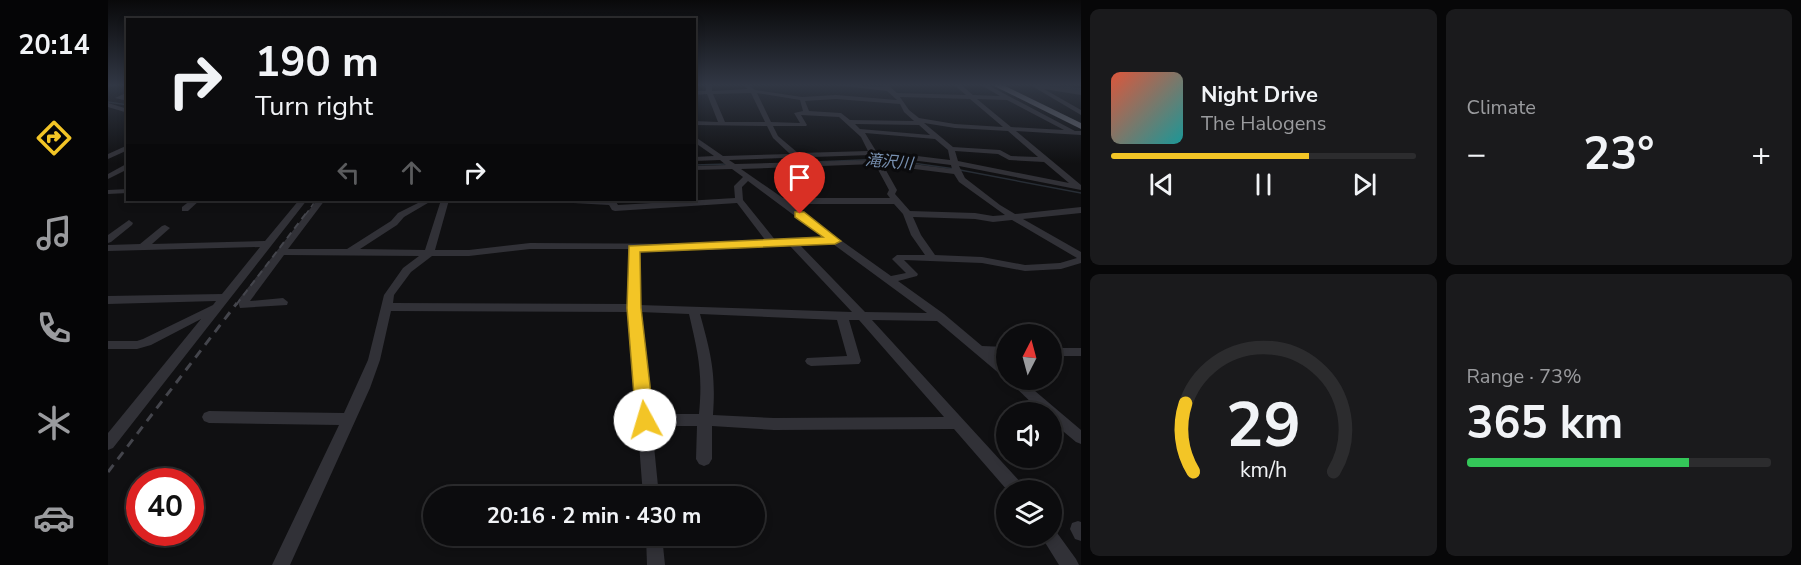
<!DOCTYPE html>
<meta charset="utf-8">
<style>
body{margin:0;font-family:"Nunito Sans","Noto Sans JP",sans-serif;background:#1a1a1c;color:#f1f3f6;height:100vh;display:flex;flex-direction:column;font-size:22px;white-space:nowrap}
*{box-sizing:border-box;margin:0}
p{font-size:20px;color:#9a9b9e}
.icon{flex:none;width:33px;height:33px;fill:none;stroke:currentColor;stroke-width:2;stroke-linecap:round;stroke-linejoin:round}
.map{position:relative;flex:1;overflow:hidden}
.panel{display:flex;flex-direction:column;gap:9px;padding:9px;background:#070708;width:720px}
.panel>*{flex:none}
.top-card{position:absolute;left:18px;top:18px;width:570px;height:183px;border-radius:0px;box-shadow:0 3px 9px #0003,0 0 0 2px #2c2c2e;background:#0c0c0e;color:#f1f3f6;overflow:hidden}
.needle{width:39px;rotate:6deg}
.fabs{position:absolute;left:888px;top:324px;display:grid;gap:12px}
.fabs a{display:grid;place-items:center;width:66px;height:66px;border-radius:50%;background:#0c0c0e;box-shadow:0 3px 9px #0003,0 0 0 2px #2c2c2e;font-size:30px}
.speed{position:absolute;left:18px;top:468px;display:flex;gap:12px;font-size:30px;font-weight:700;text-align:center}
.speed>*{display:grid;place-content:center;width:78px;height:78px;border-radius:50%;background:#0c0c0e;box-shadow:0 3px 9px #0003,0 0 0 2px #2c2c2e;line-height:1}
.speed .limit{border:9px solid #d22;background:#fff;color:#111}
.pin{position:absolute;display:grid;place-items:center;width:51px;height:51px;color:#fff;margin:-62px -26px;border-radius:50% 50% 50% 0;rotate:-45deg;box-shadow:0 0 6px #0007}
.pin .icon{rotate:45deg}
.me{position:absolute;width:66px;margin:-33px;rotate:354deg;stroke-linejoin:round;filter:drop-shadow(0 0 4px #0008)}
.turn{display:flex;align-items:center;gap:21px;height:126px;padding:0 30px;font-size:27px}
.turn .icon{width:78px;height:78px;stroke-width:2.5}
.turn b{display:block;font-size:42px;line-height:51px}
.lanes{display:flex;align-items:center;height:57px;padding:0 30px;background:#0003;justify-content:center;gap:30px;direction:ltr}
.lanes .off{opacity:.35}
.big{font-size:45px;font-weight:700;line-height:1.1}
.panel .card{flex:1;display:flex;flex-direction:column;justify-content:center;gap:9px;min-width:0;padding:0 21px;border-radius:9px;background:#1a1a1c}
.panel .dial{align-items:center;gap:0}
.dial svg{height:156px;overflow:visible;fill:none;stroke:#2c2c2e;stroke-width:7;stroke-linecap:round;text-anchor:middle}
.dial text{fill:#f1f3f6;stroke:none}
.song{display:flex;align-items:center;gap:18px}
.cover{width:72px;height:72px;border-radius:9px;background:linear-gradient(135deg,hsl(10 70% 55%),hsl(180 70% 35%))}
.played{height:6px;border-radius:3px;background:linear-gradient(90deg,#f3c526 65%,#2c2c2e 65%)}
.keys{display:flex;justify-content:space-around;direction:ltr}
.heat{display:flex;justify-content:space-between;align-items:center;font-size:33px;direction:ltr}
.charge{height:9px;border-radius:4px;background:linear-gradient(90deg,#34c759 73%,#2c2c2e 0)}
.panel .tiles{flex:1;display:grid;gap:9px;grid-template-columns:repeat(2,1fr)}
.trip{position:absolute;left:315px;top:486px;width:342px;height:60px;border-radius:30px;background:#0c0c0e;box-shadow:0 3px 9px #0003,0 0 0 2px #2c2c2e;font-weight:700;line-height:60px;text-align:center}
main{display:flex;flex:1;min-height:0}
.tabs{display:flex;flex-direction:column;width:108px;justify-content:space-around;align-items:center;background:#050506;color:#9a9b9e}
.tabs .icon{width:42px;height:42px}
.tabs .current{color:#f3c526}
.tabs b{font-size:27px;color:#f1f3f6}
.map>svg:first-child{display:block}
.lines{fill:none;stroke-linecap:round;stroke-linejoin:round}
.stream{stroke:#272d35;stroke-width:1.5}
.river{fill:#272d35;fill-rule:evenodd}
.minor{fill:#313137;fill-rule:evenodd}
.highway{fill:#5d5f68;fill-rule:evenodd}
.rail-far2{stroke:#44454c;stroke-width:1.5;stroke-dasharray:4.5 4;stroke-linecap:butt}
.rail-far1{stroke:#44454c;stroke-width:2;stroke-dasharray:7 5;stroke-linecap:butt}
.rail{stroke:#44454c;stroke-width:3;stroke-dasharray:9 7;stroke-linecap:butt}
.route{fill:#f3c526;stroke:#9e8019;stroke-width:1.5}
.labels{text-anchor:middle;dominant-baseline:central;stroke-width:6;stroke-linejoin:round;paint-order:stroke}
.far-water-label{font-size:16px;font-style:italic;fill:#778faf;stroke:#0b0b0d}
</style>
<main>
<nav class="tabs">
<b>20:14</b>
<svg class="icon current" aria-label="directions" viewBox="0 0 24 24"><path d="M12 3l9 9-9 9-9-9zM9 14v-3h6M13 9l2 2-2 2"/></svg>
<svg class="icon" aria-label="music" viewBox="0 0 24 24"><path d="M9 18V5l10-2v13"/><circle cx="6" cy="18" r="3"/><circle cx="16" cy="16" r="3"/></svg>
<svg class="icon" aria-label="phone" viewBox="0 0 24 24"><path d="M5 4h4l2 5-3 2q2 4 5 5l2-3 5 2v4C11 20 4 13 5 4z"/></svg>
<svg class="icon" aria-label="climate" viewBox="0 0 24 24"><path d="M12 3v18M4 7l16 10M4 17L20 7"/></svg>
<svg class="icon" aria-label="car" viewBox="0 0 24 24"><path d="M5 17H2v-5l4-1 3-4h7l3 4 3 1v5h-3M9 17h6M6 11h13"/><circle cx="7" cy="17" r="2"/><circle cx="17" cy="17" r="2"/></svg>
</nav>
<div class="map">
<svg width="973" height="565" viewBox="0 0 973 565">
<rect width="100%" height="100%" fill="#101012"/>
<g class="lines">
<g class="stream">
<path d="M0 102 20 105"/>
<path d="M706 162 776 159 847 169"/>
<path d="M586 165 620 164"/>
<path d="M852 170 973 193"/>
</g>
<path class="river" d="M939 84 973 88V92L943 86Z"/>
<g class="minor">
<path d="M0 84H17L0 87Z"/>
<path d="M598 84H604V91L640 89 634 84H640L647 90 694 97 728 95 789 100 779 91 719 84 776 87 773 84H779L789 93 858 95 845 84H852L865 95 892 96 871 84H878L967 131H973V135L908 131 973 185V190L851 166 857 178 892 205 907 214 973 207V213L915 219 973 252V263L953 269 917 271 874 263 796 260 810 274 809 276 790 281 836 314 874 346 898 347V355H886L898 365V377L893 375 829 321 764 320 915 485 917 490H899L846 429 666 430 604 426V459L601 464 596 466 591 464 588 459 589 426H544L551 496H535L521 312 283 311 272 360 262 388 182 565H164L231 425 101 423 96 421 94 417 96 413 101 411 236 413 260 360 276 295 295 268 311 256 176 255 142 301 175 298 180 302 179 305 132 308 130 302 131 299 209 200H217L180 249H239L283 221 290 213 316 200H325L296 217 289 225 252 249 317 250 333 200H341L327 250H361L422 243 598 244 658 241 629 203 507 211 504 210 501 205 465 203 461 200H507L510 205 627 198 626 186 635 177 624 169 586 170V166L618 165 612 160 586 161V157L606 156 586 142V136L615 156 682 154 665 138 659 126 586 125V121L610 122 599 94 586 95V91H598ZM643 93 657 122H617L605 94ZM649 93 692 100 695 111 686 113 692 123 663 122ZM792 97 862 99 895 127 847 124 811 118 801 110ZM728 99 792 104 796 112 806 121 742 120 733 113 701 111 697 101ZM869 99 899 100 956 130 903 127ZM693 115 731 117 753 137 760 151 690 153 670 136 665 126H698L699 125ZM816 123 847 128 900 131 930 157 903 156 892 150 845 147ZM747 124 811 125 822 135 752 129ZM757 133 827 139 840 150 842 160 768 151ZM847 151 890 154 901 160 936 162 961 183 850 161ZM763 155 765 160 627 164 621 160ZM770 156 843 165 844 169 773 160ZM767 164 781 190 779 194 782 198H675L633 169ZM775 165 846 174 851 182 897 215 885 216 867 213 802 211 787 194 789 190ZM640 181 718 239 668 241 635 200 634 187ZM682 204H786L795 214 803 235 817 255H789L784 259 798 273 783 276ZM805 217 867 219 885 222 904 220 969 258 952 263 917 265 874 257 827 255 813 235ZM725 244 819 313 757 312 692 245ZM682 246 744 312 531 305 530 249 598 250ZM422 249H520V304L285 303 286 295 303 272 324 256H361ZM532 312 581 314C590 353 595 373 591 414H543ZM592 314 729 320 739 356 699 358 697 361 699 364 703 366 751 364 753 361 741 320H751L836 417 666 418 605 415C608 373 603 354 592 314Z"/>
<path d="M929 84 973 91V95L936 89 973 110V115L924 86Z"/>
<path d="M20 92V96L18 97H20V101L7 98Z"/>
<path d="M0 103 20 109V113L0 107Z"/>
<path d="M20 145V150L0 159V154Z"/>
<path d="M20 163V169L0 179V174Z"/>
<path d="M20 189V193L0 194V190Z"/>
<path d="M83 200H92L80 211H74V207Z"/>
<path d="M191 200H199L5 448 0 450V433L93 319 43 345 29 349H0V341H29L35 339 105 305 108 301 0 304V296L114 294 152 247 0 251V245L32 244 54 226 57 225 62 228 44 244 157 241Z"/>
<path d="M21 220 25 223 24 225 3 242 0 243V235Z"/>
<rect x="944" y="348" width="29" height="8"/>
<path d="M900 380H914L973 430V444L968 442 944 422V412H933Z"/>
<path d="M970 521 973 522V541L967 539 962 529 964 523Z"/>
<path d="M944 529 947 530 968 559 971 565H951L933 536H944Z"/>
<path d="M538 536H554L557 565H539Z"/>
</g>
<path class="highway" d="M882 84H893L973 123V129Z"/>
<path class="rail-far2" d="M198 214 208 200"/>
<path class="rail-far1" d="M128 305 199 212"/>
<path class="rail" d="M0 472 129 303"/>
</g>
<linearGradient id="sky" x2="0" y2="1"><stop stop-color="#09090a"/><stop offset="0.52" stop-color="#313744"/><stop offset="1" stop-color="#313744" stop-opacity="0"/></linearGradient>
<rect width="973" height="163" fill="url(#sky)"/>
<path class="route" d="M687 212H696L733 241 727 244 532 252 533 308 546 420 543 425 537 428 530 425 528 420 519 308 521 246 715 237 687 217Z"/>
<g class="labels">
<g class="far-water-label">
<text transform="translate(781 162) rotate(5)">滝沢川</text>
</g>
</g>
</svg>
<div class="fabs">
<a><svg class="needle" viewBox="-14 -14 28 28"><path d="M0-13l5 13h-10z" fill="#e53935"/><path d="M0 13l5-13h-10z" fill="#9a9b9e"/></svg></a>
<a><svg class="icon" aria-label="sound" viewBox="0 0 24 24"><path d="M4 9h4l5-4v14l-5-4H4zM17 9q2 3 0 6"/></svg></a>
<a><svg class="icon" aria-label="layers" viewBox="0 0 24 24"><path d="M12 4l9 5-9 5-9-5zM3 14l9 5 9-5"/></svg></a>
</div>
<div class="speed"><div class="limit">40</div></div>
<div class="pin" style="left:692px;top:214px;background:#d93025"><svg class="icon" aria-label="arrive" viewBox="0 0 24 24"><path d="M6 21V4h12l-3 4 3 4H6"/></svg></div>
<svg class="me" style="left:537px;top:420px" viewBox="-20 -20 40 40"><circle r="19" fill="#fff"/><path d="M0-13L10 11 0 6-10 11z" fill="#f3c526"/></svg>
<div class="trip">20:16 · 2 min · 430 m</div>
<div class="top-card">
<div class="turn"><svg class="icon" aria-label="right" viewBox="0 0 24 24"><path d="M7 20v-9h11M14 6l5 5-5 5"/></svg><div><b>190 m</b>Turn right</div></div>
<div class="lanes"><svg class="icon off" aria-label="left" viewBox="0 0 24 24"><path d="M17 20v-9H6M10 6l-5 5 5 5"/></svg><svg class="icon off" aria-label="ahead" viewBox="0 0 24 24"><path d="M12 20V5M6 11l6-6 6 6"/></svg><svg class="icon" aria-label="right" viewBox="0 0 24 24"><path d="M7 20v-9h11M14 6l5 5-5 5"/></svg></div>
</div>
</div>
<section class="panel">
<div class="tiles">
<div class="card">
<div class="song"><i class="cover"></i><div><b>Night Drive</b><p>The Halogens</p></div></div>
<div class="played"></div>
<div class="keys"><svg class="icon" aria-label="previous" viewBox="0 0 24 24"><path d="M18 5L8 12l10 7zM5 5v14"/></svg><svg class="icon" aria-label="pause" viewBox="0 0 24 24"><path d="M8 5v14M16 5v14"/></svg><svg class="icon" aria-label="next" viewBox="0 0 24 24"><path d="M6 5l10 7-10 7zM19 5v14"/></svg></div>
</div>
<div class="card"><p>Climate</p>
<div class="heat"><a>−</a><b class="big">23°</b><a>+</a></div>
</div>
<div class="card dial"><svg viewBox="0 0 100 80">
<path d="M14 69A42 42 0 1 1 86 69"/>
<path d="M14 69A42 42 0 0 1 10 34" stroke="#f3c526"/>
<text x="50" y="56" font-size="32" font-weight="700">29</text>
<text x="50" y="72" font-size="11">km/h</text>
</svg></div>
<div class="card"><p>Range · 73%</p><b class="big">365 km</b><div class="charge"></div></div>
</div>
</section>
</main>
